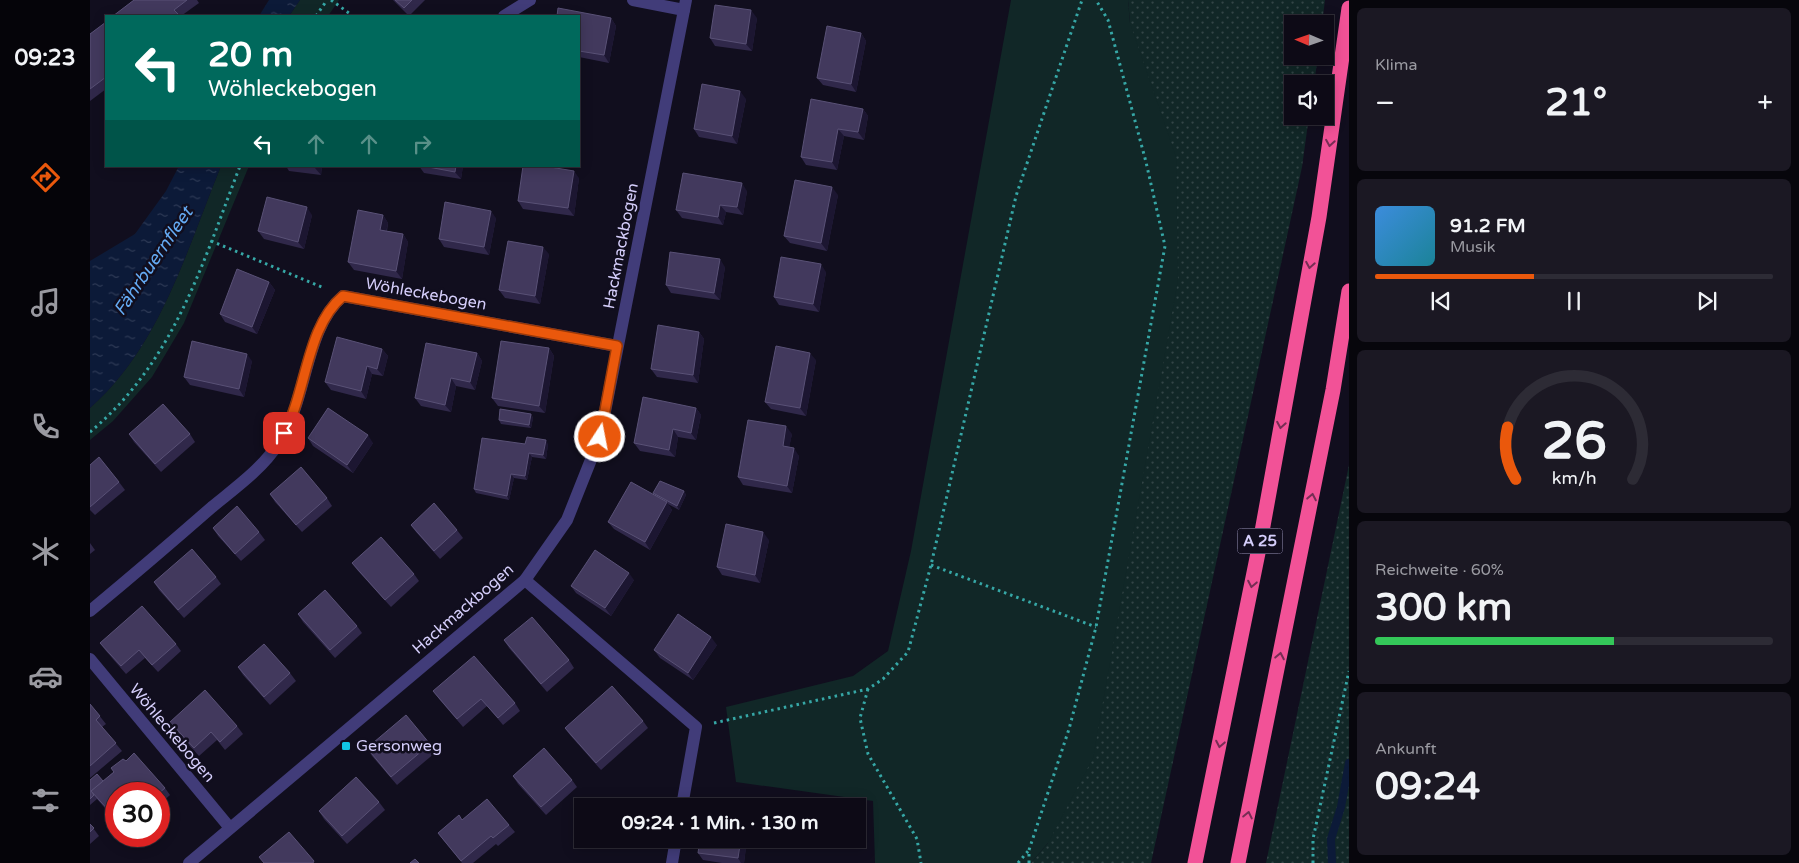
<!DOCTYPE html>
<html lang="de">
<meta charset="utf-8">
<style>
body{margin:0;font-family:"Varela Round",sans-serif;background:#1b1823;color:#f1f3f6;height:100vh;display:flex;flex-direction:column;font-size:19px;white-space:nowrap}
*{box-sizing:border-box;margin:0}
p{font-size:16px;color:#9a9aa1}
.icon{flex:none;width:28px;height:28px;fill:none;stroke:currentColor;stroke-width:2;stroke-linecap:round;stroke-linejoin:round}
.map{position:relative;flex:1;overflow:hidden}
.side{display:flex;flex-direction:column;gap:8px;padding:8px;background:#07060c;width:450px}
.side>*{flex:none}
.top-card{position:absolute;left:15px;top:15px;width:475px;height:152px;border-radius:0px;box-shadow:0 2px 12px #0003,0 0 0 1px #2d2b35;background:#00695c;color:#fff;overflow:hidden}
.needle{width:32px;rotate:272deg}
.fabs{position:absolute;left:1194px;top:15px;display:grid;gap:10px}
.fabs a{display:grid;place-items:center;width:50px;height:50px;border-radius:0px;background:#0d0a16;box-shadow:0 2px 12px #0003,0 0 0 1px #2d2b35;font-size:25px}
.speed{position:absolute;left:15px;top:782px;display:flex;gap:10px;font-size:25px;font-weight:700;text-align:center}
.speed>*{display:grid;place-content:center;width:65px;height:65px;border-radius:50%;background:#0d0a16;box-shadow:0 2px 12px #0003,0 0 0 1px #2d2b35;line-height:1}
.speed .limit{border:8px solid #d22;background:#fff;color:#111}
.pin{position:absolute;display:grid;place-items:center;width:42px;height:42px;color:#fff;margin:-21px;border-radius:10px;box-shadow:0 2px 8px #0006}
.me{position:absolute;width:55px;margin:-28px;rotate:11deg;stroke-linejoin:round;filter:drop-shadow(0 0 4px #0008)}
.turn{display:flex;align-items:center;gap:18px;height:105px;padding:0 20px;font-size:22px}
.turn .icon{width:65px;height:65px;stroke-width:2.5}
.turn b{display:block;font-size:35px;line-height:42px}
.lanes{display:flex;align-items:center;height:48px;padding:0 20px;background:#0003;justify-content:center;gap:25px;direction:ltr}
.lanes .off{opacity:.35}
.big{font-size:38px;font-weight:800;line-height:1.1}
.side .widget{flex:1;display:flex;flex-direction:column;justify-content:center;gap:8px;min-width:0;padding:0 18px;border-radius:8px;background:#1b1823}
.side .dial{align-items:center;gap:0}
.dial svg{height:130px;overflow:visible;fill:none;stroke:#2d2b35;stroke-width:7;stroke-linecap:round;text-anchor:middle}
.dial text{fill:#f1f3f6;stroke:none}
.song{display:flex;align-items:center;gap:15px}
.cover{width:60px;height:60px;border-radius:8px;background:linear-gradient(135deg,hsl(210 70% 55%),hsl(190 70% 35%))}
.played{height:5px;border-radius:2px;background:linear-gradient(90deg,#ea580c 40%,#2d2b35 40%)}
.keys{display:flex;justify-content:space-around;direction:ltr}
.heat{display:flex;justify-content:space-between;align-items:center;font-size:28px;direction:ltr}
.charge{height:8px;border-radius:4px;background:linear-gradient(90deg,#34c759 60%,#2d2b35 0)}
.trip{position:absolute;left:484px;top:798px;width:292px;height:50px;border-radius:0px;background:#0d0a16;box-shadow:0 2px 12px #0003,0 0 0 1px #2d2b35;font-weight:800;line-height:50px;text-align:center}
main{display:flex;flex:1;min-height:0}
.tabs{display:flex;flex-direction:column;width:90px;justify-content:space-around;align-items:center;background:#050409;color:#9a9aa1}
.tabs .icon{width:35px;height:35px}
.tabs .current{color:#ea580c}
.tabs b{font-size:22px;color:#f1f3f6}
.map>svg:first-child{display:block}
.grass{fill:url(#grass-dots)}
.green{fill:#112727}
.water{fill:url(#water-ripples)}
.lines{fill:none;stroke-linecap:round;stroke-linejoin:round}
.stream{stroke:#0c1a38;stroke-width:8}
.path{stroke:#36a7a6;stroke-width:3;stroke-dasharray:2.5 4;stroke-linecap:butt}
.minor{stroke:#413c79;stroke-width:12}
.highway{stroke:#f25297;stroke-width:15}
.wall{fill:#30284a}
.shaded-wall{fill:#1c1631}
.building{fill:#42395d;stroke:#595176}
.oneway{stroke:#762d54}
.route-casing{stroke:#983908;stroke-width:12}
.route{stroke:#ea580c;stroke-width:9}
.poi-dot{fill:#11c5e4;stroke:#110e1e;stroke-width:2}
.labels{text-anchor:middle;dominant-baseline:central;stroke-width:5;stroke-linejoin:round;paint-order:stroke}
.shield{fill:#110e1e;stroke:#9a94b9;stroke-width:1}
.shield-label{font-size:15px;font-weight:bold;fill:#d5cefb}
.street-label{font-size:16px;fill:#d5cefb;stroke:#110e1e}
.poi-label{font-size:16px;fill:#d5cefb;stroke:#110e1e;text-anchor:start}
.water-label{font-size:18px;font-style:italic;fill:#64aaf3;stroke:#110e1e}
</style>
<main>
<nav class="tabs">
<b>09:23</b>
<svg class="icon current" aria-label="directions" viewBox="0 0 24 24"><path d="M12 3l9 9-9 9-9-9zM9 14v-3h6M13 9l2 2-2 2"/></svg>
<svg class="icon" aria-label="music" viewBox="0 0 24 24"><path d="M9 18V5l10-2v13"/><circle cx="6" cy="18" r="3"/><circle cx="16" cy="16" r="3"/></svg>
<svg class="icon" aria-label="phone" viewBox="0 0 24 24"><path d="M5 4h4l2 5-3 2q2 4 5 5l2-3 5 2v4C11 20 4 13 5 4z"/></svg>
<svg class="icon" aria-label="climate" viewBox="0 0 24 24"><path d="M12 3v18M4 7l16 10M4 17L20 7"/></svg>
<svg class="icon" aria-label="car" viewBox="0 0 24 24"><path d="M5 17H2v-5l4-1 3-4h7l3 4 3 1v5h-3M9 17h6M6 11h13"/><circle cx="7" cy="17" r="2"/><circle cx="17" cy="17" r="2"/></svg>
<svg class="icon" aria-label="filters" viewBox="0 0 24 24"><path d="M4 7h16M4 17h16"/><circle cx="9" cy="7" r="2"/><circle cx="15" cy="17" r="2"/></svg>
</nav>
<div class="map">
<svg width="1259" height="863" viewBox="0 0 1259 863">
<defs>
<pattern id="grass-dots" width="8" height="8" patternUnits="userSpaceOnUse" patternTransform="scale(1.25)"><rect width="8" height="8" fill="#112727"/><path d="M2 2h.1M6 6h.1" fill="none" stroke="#334547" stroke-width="1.8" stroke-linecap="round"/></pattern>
<pattern id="water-ripples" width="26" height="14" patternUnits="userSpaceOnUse" patternTransform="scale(1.25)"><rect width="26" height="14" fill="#0c1a38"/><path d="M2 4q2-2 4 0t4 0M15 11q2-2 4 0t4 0" fill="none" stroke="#2e3a56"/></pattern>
</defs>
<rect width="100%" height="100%" fill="#110e1e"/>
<g class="grass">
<path d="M1038 0H1235L1232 24H1202V56H1228L1224 84H1202V116H1219L1212 167 1061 863H941L958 843 1040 23Z"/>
<path d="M1259 465V863H1176Z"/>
</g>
<g class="green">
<path d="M210 0H249L238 16H199Z"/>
<path d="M921 0H1038L1040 23 1086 157 1088 280 1003 758 958 843 941 863H785L783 801 646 782 636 707 763 676 798 651 821 551Z"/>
<path d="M131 166H159L94 323 62 377 23 421 0 440V408C70 347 97 249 131 166Z"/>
</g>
<g class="water">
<path d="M179 0H210L199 16H169Z"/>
<path d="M89 166H131C97 249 70 347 0 408V261L45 234 76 191Z"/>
</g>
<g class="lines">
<path class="stream" d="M1242 863 1241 839 1251 807 1259 763"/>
<g class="path">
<path d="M241 0 263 16"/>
<path d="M226 16 237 0"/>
<path d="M121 241 234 288"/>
<path d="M0 432C84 362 112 265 150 166"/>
<path d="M841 565 1006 627"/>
<path d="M778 689 770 718 778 754 827 839 831 863"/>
<path d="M624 723 778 689 793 679 818 652 841 565 926 196 992 0"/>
<path d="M928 863 939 850"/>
<path d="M939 863V850L979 729 1006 627 1075 246 1056 162 1018 20 1006 0"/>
<path d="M1223 863V839L1259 671"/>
</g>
<g class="minor">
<path d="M543 0 594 10"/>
<path d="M414 16 440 0"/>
<path d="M435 580 606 727 592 806"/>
<path d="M0 611C41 577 82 542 122 507 145 488 172 469 188 444 218 400 214 329 253 296L527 346"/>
<path d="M0 659 140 828"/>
<path d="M99 863 435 580 477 520 510 437 596 0"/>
<path d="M582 863 586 839"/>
</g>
<g class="highway">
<path d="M1105 863 1169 548 1229 217 1259 8"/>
<path d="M1148 863 1243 390 1259 291"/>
</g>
</g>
<g class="wall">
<path d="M44 0H107L109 3 91 16H23Z"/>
<path d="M303 0H335L319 16Z"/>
<path d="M489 16 521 18 526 26 519 63 489 57Z"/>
<path d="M667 18 662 51 625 46 620 38Z"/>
<path d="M16 22V89L0 101V34Z"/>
<path d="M771 33 776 41 766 92 733 85 727 78Z"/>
<path d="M656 99 647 144 609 137 604 129Z"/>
<path d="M773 109 778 116 774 140 754 136 747 170 716 165 711 157Z"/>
<path d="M196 166H232L231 175 199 171Z"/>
<path d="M329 166H373L371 179 334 173Z"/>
<path d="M489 178 484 216 433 209 428 201Z"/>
<path d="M657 191 653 215 636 212 633 225 592 218 586 210Z"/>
<path d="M748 195 737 251 700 243 694 236Z"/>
<path d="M222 215 214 249 174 239 168 231Z"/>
<path d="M293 215 298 223 297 231 313 234 318 242 312 279 264 270 258 262Z"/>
<path d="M406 218 399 255 354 247 349 239Z"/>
<path d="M459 254 450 304 415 298 409 290Z"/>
<path d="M635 267 630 300 581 293 576 285Z"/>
<path d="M736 272 729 312 689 305 684 297Z"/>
<path d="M179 282 185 290 167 334 135 322 130 314Z"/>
<path d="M609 332 614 339 608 383 567 377 561 369Z"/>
<path d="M459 348 464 356 455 413 408 406 402 398Z"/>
<path d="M292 349 298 356 293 376 282 374 276 399 241 390 235 382Z"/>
<path d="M387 353 392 361 385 390 366 386 361 412 331 406 325 398Z"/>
<path d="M726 360 716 416 681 409 675 402Z"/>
<path d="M162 361 154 397 100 385 94 377Z"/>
<path d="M606 408 611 415 606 440 588 437 585 457 550 451 544 443Z"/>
<path d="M441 414 443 418 441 428 411 424 409 420Z"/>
<path d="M39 434H100L105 442 71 472 44 442Z"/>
<path d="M702 434 699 447 709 456 702 493 653 485 648 477Z"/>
<path d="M218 438 283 443 263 473 223 446Z"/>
<path d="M435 444H458L456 459 442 457 437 480 424 478 419 500 386 493 384 489Z"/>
<path d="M0 465 29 482 35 490 5 515 0 510Z"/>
<path d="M594 491 596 495 589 510 578 504 582 510 560 550 524 529 518 522 565 495 563 493Z"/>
<path d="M180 494 237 498 242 506 212 532 185 502Z"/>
<path d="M321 525 367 530 373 538 350 559 326 532Z"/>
<path d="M123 528 169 532 175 540 151 561 128 536Z"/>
<path d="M679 540 670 583 632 575 627 567Z"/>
<path d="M0 543 5 550 0 554Z"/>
<path d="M262 563 324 574 329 581 301 607 268 571Z"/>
<path d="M126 577 131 584 94 618 69 590 64 582Z"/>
<path d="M544 580 521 616 486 593 481 586Z"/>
<path d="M208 614 267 626 272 633 245 658 213 622Z"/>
<path d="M414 640 479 660 484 668 457 692 419 648Z"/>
<path d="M10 643 86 644 91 651 68 672 55 658 36 674 16 651Z"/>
<path d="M627 645 603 680 570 658 564 650Z"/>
<path d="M148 667 200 673 206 681 180 705 153 675Z"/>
<path d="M343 691 425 703 430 711 413 725 397 706 373 727 349 699Z"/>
<path d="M0 704 16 724 12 727 32 751 0 778Z"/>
<path d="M553 721 558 728 511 770 480 735 475 728Z"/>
<path d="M80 722 147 726 153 734 135 750 127 740 109 756 85 730Z"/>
<path d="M340 744 346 752 307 785 282 756 277 748Z"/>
<path d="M36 761 75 788 80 795 69 805V794H26V821L7 799 0 805V780L13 781Z"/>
<path d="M423 776 482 780 487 787 456 815 428 784Z"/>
<path d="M289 802 295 810 257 844 234 819 229 811Z"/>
<path d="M372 820 419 825 425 832 408 846 406 844 383 863H372L354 841 348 833Z"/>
<path d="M0 824 9 836 0 844Z"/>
<path d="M657 839 654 863H632L613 860 608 853Z"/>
</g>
<g class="shaded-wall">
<path d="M661 10 667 18 662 51 656 44Z"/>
<path d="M521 18 526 26 519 63 514 55Z"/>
<path d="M771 33 776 41 766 92 761 84Z"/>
<path d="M650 91 656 99 647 144 642 136Z"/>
<path d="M773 109 778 116 774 140 768 132Z"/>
<path d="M748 129 754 136 747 170 742 162Z"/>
<path d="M225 166H232L231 175 225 168Z"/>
<path d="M366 166H373L371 179 365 172Z"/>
<path d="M484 171 489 178 484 216 478 208Z"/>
<path d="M652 183 657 191 653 215 647 207Z"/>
<path d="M742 187 748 195 737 251 731 243Z"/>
<path d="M630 205 636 212 633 225 628 217Z"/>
<path d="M217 207 222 215 214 249 208 242Z"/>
<path d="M401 211 406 218 399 255 394 247Z"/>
<path d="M293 215 298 223 295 237 290 230Z"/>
<path d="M313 234 318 242 312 279 306 271Z"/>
<path d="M453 247 459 254 450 304 445 296Z"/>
<path d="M630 259 635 267 630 300 624 293Z"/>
<path d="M731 264 736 272 729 312 723 304Z"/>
<path d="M179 282 185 290 167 334 162 327Z"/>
<path d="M609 332 614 339 608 383 603 375Z"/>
<path d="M459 348 464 356 455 413 449 406Z"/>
<path d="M292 349 298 356 293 376 287 369Z"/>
<path d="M387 353 392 361 385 390 380 382Z"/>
<path d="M720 353 726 360 716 416 710 408Z"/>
<path d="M157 354 162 361 154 397 149 389Z"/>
<path d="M277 366 282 374 276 399 271 391Z"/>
<path d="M361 378 366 386 361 412 355 405Z"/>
<path d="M606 408 611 415 606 440 601 433Z"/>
<path d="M441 414 443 418 441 428 439 425Z"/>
<path d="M696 426 702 434 698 454 693 446Z"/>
<path d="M583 429 588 437 585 457 579 450Z"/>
<path d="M278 435 283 443 263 473 257 465Z"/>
<path d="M456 440 458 444 456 459 453 455Z"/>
<path d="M704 448 709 456 702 493 697 486Z"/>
<path d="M439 453 442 457 437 480 435 476Z"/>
<path d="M421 474 424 478 419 500 417 496Z"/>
<path d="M594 491 596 495 589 510 587 506Z"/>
<path d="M577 502 582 510 560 550 555 542Z"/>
<path d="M673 532 679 540 670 583 665 575Z"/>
<path d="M539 573 544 580 521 616 515 608Z"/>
<path d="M621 637 627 645 603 680 598 673Z"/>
<path d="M651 839H657L654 863H651L648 858Z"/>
</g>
<g class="building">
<path d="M44 0H97L84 10 88 14 85 16H23Z"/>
<path d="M305 0H322L314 8Z"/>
<path d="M625 5 661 10 656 44 620 38Z"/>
<path d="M468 8 521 18 514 55 489 51V16H467Z"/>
<path d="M16 22V77L0 89V34Z"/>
<path d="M737 26 771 33 761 84 727 78Z"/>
<path d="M612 84 650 91 642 136 604 129Z"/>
<path d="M721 99 773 109 768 132 748 129 742 162 711 157Z"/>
<path d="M333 166H366L365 172Z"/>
<path d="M433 166H454L484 171 478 208 428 201Z"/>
<path d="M593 173 652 183 647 207 630 205 628 217 586 210Z"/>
<path d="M705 180 742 187 731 243 694 236Z"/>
<path d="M177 197 217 207 208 242 168 231Z"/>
<path d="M355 202 401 211 394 247 349 239Z"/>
<path d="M268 210 293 215 290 230 313 234 306 271 258 262Z"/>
<path d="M418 241 453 247 445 296 409 290Z"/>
<path d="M580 252 630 259 624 293 576 285Z"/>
<path d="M691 257 731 264 723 304 684 297Z"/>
<path d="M147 269 179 282 162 327 130 314Z"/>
<path d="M568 325 609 332 603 375 561 369Z"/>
<path d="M247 337 292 349 287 369 277 366 271 391 235 382Z"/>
<path d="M102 341 157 354 149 389 94 377Z"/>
<path d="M411 341 459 348 449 406 402 398Z"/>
<path d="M336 343 387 353 380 382 361 378 355 405 325 398Z"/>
<path d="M686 346 720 353 710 408 675 402Z"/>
<path d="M553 397 606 408 601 433 583 429 579 450 544 443Z"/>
<path d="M73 404 100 434 65 464 39 434Z"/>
<path d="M238 408 278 435 257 465 218 438Z"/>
<path d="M410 409 441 414 439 425 409 420Z"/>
<path d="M658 420 696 426 693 446 704 448 697 486 648 477Z"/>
<path d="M437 437 456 440 453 455 439 453 435 476 421 474 417 496 384 489 392 438 435 444Z"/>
<path d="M9 457 29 482 0 507V465Z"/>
<path d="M211 467 237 498 206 525 180 494Z"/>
<path d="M570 481 594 491 587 506 563 493Z"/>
<path d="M541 482 577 502 555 542 518 522Z"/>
<path d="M344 503 367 530 344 551 321 525Z"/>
<path d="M147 506 169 532 145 554 123 528Z"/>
<path d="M636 524 673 532 665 575 627 567Z"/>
<path d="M291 537 324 574 295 600 262 563Z"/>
<path d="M102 549 126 577 88 610 64 582Z"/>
<path d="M505 550 539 573 515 608 481 586Z"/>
<path d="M235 590 267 626 240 650 208 614Z"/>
<path d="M52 606 86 644 62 665 49 650 31 666 10 643Z"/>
<path d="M588 614 621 637 598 673 564 650Z"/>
<path d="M442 617 479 660 451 684 414 640Z"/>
<path d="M174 644 200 673 174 697 148 667Z"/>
<path d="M384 656 425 703 408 718 391 699 367 719 343 691Z"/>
<path d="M522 686 553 721 506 763 475 728Z"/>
<path d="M115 690 147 726 130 742 121 732 104 748 80 722Z"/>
<path d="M0 704 10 716 6 720 26 743 0 766Z"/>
<path d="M316 715 340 744 301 777 277 748Z"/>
<path d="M454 748 482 780 451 807 423 776Z"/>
<path d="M44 753 75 788 68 794H26V809L21 813 1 791 24 772 21 768 33 759 36 761Z"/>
<path d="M7 774 13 781 1 791 4 795 0 799V780Z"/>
<path d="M266 777 289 802 252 836 229 811Z"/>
<path d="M397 799 419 825 403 838 401 836 371 861 348 833 369 815 372 820Z"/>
<path d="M0 824 4 828 0 832Z"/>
<path d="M199 832 224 861 223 863H174L169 857Z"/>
<path d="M610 839H651L648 858 608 853Z"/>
<path d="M325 859 329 863H320Z"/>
</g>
<defs><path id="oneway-chevron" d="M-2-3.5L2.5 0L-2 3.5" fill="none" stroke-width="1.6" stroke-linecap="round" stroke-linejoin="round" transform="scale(1.25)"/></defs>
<g class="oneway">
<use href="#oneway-chevron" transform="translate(1240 143) rotate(99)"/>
<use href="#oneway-chevron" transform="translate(1220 265) rotate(100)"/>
<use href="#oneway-chevron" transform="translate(1191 425) rotate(100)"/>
<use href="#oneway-chevron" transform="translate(1222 497) rotate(-79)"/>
<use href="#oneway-chevron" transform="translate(1162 584) rotate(101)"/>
<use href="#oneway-chevron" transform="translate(1190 656) rotate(-79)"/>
<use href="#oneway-chevron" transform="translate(1130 744) rotate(101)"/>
<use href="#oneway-chevron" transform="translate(1158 815) rotate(-78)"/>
</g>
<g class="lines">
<defs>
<path id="route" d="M194 433C217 391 216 327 253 296L527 346 510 437"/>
</defs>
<use href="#route" class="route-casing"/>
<use href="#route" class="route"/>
</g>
<rect class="poi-dot" x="251" y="741" width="10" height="10" rx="2.5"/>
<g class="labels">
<rect class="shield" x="1147.5" y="528.5" width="45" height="25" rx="4"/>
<g class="shield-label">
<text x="1170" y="541">A 25</text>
</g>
<g class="street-label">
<text transform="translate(531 246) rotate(-79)">Hackmackbogen</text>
<text transform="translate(336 294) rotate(10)">Wöhleckebogen</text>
<text transform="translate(373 609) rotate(-41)">Hackmackbogen</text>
<text transform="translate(82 733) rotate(50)">Wöhleckebogen</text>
</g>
<g class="poi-label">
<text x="266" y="746">Gersonweg</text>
</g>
<g class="water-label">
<text transform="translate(63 261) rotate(-56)">Fährbuernfleet</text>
</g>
</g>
</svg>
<div class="fabs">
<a><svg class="needle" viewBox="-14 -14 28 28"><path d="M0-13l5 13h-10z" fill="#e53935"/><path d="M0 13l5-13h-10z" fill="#9a9aa1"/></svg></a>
<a><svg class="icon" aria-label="sound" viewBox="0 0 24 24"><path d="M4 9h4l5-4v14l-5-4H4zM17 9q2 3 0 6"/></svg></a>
</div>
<div class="speed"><div class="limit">30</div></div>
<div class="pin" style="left:194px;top:433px;background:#d93025"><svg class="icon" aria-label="arrive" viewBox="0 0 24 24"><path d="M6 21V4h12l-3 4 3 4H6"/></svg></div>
<svg class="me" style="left:510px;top:437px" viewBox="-20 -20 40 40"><circle r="17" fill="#ea580c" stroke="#fff" stroke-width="3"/><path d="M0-11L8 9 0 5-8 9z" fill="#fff"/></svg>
<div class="trip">09:24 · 1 Min. · 130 m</div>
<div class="top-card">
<div class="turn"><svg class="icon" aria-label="left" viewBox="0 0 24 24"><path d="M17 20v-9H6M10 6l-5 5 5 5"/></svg><div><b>20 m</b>Wöhleckebogen</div></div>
<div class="lanes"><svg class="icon" aria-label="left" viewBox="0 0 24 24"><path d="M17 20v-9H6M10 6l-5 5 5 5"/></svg><svg class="icon off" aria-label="ahead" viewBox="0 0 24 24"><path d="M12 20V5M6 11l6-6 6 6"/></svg><svg class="icon off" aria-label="ahead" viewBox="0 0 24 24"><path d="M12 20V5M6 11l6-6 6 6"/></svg><svg class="icon off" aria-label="right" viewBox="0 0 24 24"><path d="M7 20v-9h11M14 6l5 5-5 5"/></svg></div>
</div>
</div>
<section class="side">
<div class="widget"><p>Klima</p>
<div class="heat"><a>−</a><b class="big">21°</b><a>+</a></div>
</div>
<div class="widget">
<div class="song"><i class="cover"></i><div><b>91.2 FM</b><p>Musik</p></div></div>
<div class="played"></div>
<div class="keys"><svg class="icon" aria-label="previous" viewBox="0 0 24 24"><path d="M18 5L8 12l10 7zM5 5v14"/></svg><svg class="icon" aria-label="pause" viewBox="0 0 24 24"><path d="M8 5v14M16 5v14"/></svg><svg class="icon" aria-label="next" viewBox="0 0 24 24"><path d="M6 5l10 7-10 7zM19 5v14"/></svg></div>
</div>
<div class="widget dial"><svg viewBox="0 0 100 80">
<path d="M14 69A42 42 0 1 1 86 69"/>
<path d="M14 69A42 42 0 0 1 9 37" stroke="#ea580c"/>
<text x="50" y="56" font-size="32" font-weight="700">26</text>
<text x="50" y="72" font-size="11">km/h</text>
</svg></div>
<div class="widget"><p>Reichweite · 60%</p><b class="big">300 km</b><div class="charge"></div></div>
<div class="widget"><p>Ankunft</p><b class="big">09:24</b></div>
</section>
</main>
